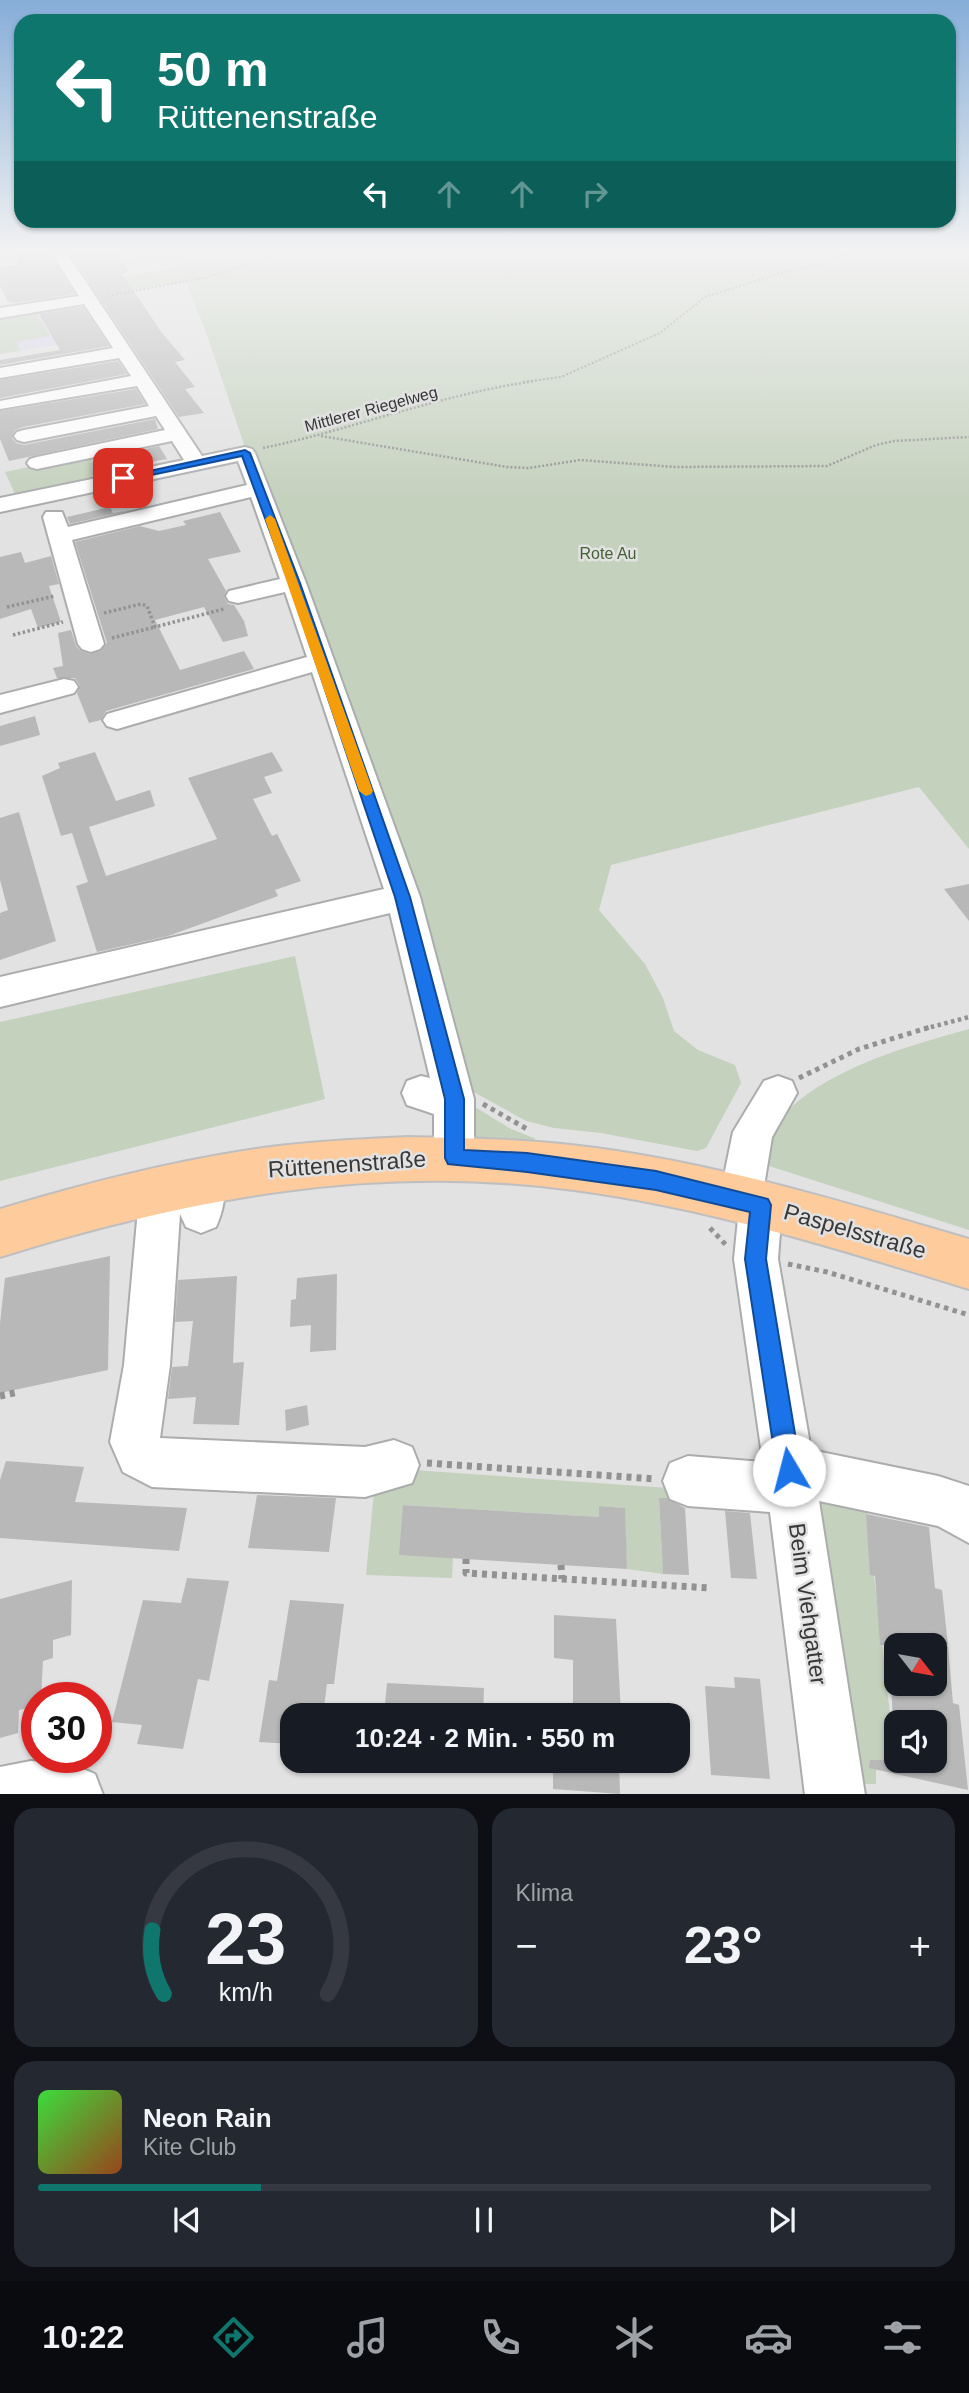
<!DOCTYPE html>
<html lang="de">
<meta charset="utf-8">
<style>
body{margin:0;font-family:Helvetica,sans-serif;background:#242831;color:#f1f3f6;height:100vh;display:flex;flex-direction:column;font-size:26px;white-space:nowrap}
*{box-sizing:border-box;margin:0}
p{font-size:23px;color:#9ea1a6}
.icon{flex:none;width:38px;height:38px;fill:none;stroke:currentColor;stroke-width:2;stroke-linecap:round;stroke-linejoin:round}
.map{position:relative;height:1794px;overflow:hidden}
.details{display:flex;flex-direction:column;gap:14px;padding:14px;background:#0d0f14;flex:1}
.details>*{flex:none}
.hud{position:absolute;left:14px;top:14px;width:942px;height:214px;border-radius:21px;box-shadow:0 2px 5px #0004;background:#0f766e;color:#fff;overflow:hidden}
.needle{width:46px;rotate:121deg}
.tools{position:absolute;left:884px;top:1633px;display:grid;gap:14px}
.tools a{display:grid;place-items:center;width:63px;height:63px;border-radius:14px;background:#171b24;box-shadow:0 2px 5px #0004;font-size:35px}
.speed{position:absolute;left:21px;top:1682px;display:flex;gap:14px;font-size:35px;font-weight:700;text-align:center}
.speed>*{display:grid;place-content:center;width:91px;height:91px;border-radius:50%;background:#171b24;box-shadow:0 2px 5px #0004;line-height:1}
.speed .limit{border:10px solid #d22;background:#fff;color:#111}
.pin{position:absolute;display:grid;place-items:center;width:60px;height:60px;color:#fff;margin:-30px;border-radius:14px;box-shadow:0 4px 10px #0006}
.me{position:absolute;width:77px;margin:-38px;rotate:352deg;stroke-linejoin:round;filter:drop-shadow(0 0 5px #0008)}
.turn{display:flex;align-items:center;gap:24px;height:147px;padding:0 28px;font-size:32px}
.turn .icon{width:91px;height:91px;stroke-width:2.5}
.turn b{display:block;font-size:49px;line-height:60px}
.lanes{display:flex;align-items:center;height:66px;padding:0 28px;background:#0003;justify-content:center;gap:35px;direction:ltr}
.lanes .off{opacity:.35}
.big{font-size:52px;font-weight:700;line-height:1.1}
.details .widget{flex:1;display:flex;flex-direction:column;justify-content:center;gap:10px;min-width:0;padding:0 24px;border-radius:21px;background:#242831}
.details .dial{align-items:center;gap:0}
.dial svg{height:182px;overflow:visible;fill:none;stroke:#363941;stroke-width:7;stroke-linecap:round;text-anchor:middle}
.dial text{fill:#f1f3f6;stroke:none}
.song{display:flex;align-items:center;gap:21px}
.cover{width:84px;height:84px;border-radius:10px;background:linear-gradient(135deg,hsl(120 70% 55%),hsl(20 70% 35%))}
.played{height:7px;border-radius:4px;background:linear-gradient(90deg,#0f766e 25%,#363941 25%)}
.keys{display:flex;justify-content:space-around;direction:ltr}
.heat{display:flex;justify-content:space-between;align-items:center;font-size:38px;direction:ltr}
.details .tiles{flex:1;display:grid;gap:14px;grid-template-columns:1fr 1fr}
.widget:last-child{grid-column:span 2}
.trip{position:absolute;left:280px;top:1703px;width:410px;height:70px;border-radius:21px;background:#171b24;box-shadow:0 2px 5px #0004;font-weight:700;line-height:70px;text-align:center}
.tabs{display:flex;height:112px;justify-content:space-around;align-items:center;background:#090b0e;color:#9ea1a6}
.tabs .icon{width:49px;height:49px}
.tabs .on{color:#0f766e}
.tabs b{font-size:32px;color:#f1f3f6}
.map>svg:first-child{display:block}
.education{fill:#d9d5eb}
.green{fill:#c4d1bd}
.building{fill:#b8b8b9}
.lines{fill:none;stroke-linecap:round;stroke-linejoin:round}
.minor-casing{stroke:#abacad;stroke-width:4}
.major-casing{stroke:#bfbfc0;stroke-width:4}
.path-far5{stroke:#929293;stroke-width:2;stroke-dasharray:2 2;stroke-linecap:butt}
.path-far4{stroke:#929293;stroke-width:2.5;stroke-dasharray:2 2;stroke-linecap:butt}
.path-far3{stroke:#929293;stroke-width:3.5;stroke-dasharray:2.5 2.5;stroke-linecap:butt}
.path-far2{stroke:#929293;stroke-width:4.5;stroke-dasharray:3.5 3.5;stroke-linecap:butt}
.path-far1{stroke:#929293;stroke-width:5;stroke-dasharray:4.5 4.5;stroke-linecap:butt}
.path{stroke:#929293;stroke-width:7;stroke-dasharray:5 5;stroke-linecap:butt}
.minor{fill:#fff;fill-rule:evenodd}
.major{fill:#fdcb9c;fill-rule:evenodd}
.route{fill:#1a73e8;stroke:#114b97;stroke-width:2}
.slow{fill:#f59e0b}
.labels{text-anchor:middle;dominant-baseline:central;stroke-width:5;stroke-linejoin:round;paint-order:stroke}
.far-street-label{font-size:16px;fill:#383839;stroke:#e2e2e3}
.far-park-label{font-size:16px;fill:#446033;stroke:#e2e2e3}
.near-street-label{font-size:23px;fill:#383839;stroke:#e2e2e3}
</style>
<div class="map">
<svg width="969" height="1795" viewBox="0 0 969 1795">
<rect width="100%" height="100%" fill="#e2e2e3"/>
<path class="education" d="M83 302 106 336 20 351 5 318Z"/>
<g class="green">
<path d="M128 249H169L174 257 76 273 65 259Z"/>
<path d="M172 249H969V849L919 787 611 865 599 910 645 964 663 998 674 1031 698 1050 735 1065 741 1083 706 1148 697 1151 601 1133 554 1128 526 1121 472 1091 459 1079 207 335 186 282 99 295H92L87 283 180 267Z"/>
<path d="M7 313 9 317 36 313 50 336 17 342 20 351 0 354V314Z"/>
<path d="M88 454 101 479 16 496 5 472Z"/>
<path d="M295 956 325 1099 0 1181V1022Z"/>
<path d="M969 1029V1230L769 1166 763 1157C775 1081 905 1047 969 1029Z"/>
<path d="M475 1107 511 1129 534 1138 536 1141H480C470 1133 467 1120 471 1108Z"/>
<path d="M399 1469 683 1489 684 1499 659 1498 663 1574 627 1569 624 1508 599 1506V1517L404 1505 453 1558 452 1578 366 1575 375 1481Z"/>
<path d="M810 1499 866 1507 897 1774 876 1766V1784H850Z"/>
</g>
<g class="building">
<path d="M11 249H47L75 294 14 303 8 301 0 286V267L20 264Z"/>
<path d="M67 249H111L130 272 122 274 162 333 185 360 175 362 195 387 185 389 204 413 179 417Z"/>
<path d="M83 307 109 346 0 365V360L60 350 39 314Z"/>
<path d="M118 361 127 374 0 398V380Z"/>
<path d="M136 389 145 404 23 427 15 430 12 438 16 443 24 445 155 419 158 429 9 461 0 439V411Z"/>
<path d="M159 446 167 459 118 468 112 456Z"/>
<path d="M110 507 113 513 131 510 70 524 67 517Z"/>
<path d="M220 512 241 552 208 559 226 591 224 597 228 604 234 605 244 621 248 636 223 642 204 607 155 620 180 670 244 651 254 669 106 711 101 720 89 723 77 693 80 686 75 678H57L53 668 63 666 58 633 71 630 76 646 81 651 90 654 101 651 107 643 75 542 140 526 159 531 186 525 183 521Z"/>
<path d="M21 552 25 563 51 556 59 584 49 586 61 622 38 628 31 609 0 619V557Z"/>
<path d="M35 716 40 735 0 746V726Z"/>
<path d="M95 752 116 801 150 790 155 806 89 827 106 876 217 839 188 778 272 752 283 771 264 777 272 793 253 799 272 836 277 834 301 881 275 890 278 896 168 936 97 952 76 886 88 882 72 833 61 836 42 776 60 768 58 763Z"/>
<path d="M19 812 56 941 0 960V913L8 910 0 880V818Z"/>
<path d="M969 884V921L944 889Z"/>
<path d="M110 1256 108 1370 0 1393V1323L5 1278Z"/>
<path d="M337 1274 336 1350 310 1352 311 1325 290 1327 291 1300 296 1299 297 1278Z"/>
<path d="M237 1276 233 1363 244 1362 239 1425 193 1424 196 1397 168 1399 172 1367 188 1366 193 1321 175 1322 178 1280Z"/>
<path d="M307 1405 309 1425 286 1431 285 1410Z"/>
<path d="M6 1461 84 1467 75 1502 187 1508 179 1551 0 1538V1480Z"/>
<path d="M257 1495 336 1498 329 1552 248 1548Z"/>
<path d="M659 1498H667L685 1508 689 1575 663 1574Z"/>
<path d="M403 1505 599 1517V1506L625 1508 627 1569 399 1555Z"/>
<path d="M725 1511 750 1513 757 1579 731 1578Z"/>
<path d="M866 1514 929 1527 935 1588 942 1590 948 1645H880L875 1576 870 1575Z"/>
<path d="M187 1578 229 1581 209 1681 198 1679 183 1749 137 1744 142 1725 112 1722 143 1600 181 1603Z"/>
<path d="M72 1580 71 1635 53 1640V1658L43 1661 41 1698H37V1706L19 1710 18 1733 0 1738V1599Z"/>
<path d="M290 1600 344 1604 334 1684H327L323 1715H292V1744L259 1742 269 1680 277 1681Z"/>
<path d="M554 1615 616 1619 621 1715H573V1660L554 1658Z"/>
<path d="M934 1646H948L953 1703 959 1705 968 1790 869 1768 870 1760H934V1722H893L891 1684H934Z"/>
<path d="M734 1677 760 1679 770 1779 711 1775 705 1686 735 1688Z"/>
<path d="M387 1683 484 1688 483 1715H384Z"/>
<path d="M553 1760H619L620 1794 553 1789Z"/>
</g>
<g class="lines">
<defs>
<g id="minor">
<path d="M49 249H64L202 456 245 447 252 449 255 453 306 583 420 897 474 1099V1158L468 1171 454 1177 440 1171 434 1158V1114L407 1105 402 1093 407 1081 421 1076 430 1078 390 913 0 1007V977L384 889 312 672 117 729 107 726 103 720 107 714 307 657 285 592 238 603 229 601 226 596 229 591 280 579 251 497 72 540 104 644 100 649 91 652 82 649 78 644 43 517 46 512H62L68 527 247 485 238 461 0 512V498L184 460 172 441 37 469 30 467 27 463 30 459 37 457 165 430 156 416 24 442 17 440 14 436 17 432 24 430 149 406 137 386 0 409V401L131 376 119 358 0 378V368L113 348 84 304 0 318V308L79 296Z"/>
<path d="M64 679 74 681 78 687 74 693 0 713V695Z"/>
<path d="M778 1076 792 1081 797 1093 772 1137 764 1186 776 1191 782 1205 778 1259 811 1450 938 1476 969 1486V1543L938 1526 819 1501 865 1795H805L770 1512 688 1506 670 1499 663 1481 670 1463 688 1456 763 1462 734 1259 738 1219 725 1214 719 1200 733 1132 764 1081Z"/>
<path d="M204 1159 219 1164C228 1185 225 1207 216 1227L201 1233 186 1227 180 1214 170 1365 160 1438 365 1447 394 1440 412 1447 419 1465 412 1483 365 1497 152 1487 123 1472 110 1442 124 1365 140 1187 146 1173 161 1167 176 1173 182 1187 181 1203 183 1178 189 1164Z"/>
<path d="M31 1761 74 1765 95 1774 103 1795H0V1767Z"/>
</g>
<path id="major" d="M407 1137C462 1138 517 1139 571 1145 707 1160 839 1201 969 1239V1289C839 1249 709 1208 574 1190 376 1163 188 1198 0 1257V1209C80 1185 160 1164 243 1151 297 1142 352 1140 407 1137Z"/>
</defs>
<use href="#minor" class="minor-casing"/>
<use href="#major" class="major-casing"/>
<g class="path-far5">
<path d="M108 296 208 277 294 249"/>
<path d="M523 382 561 377 660 333 705 297 780 273 832 261 849 249"/>
</g>
<g class="path-far4">
<path d="M321 436 507 467 529 468 580 460 675 467 827 466 876 445 894 441 969 437"/>
<path d="M263 448C354 429 442 394 535 381"/>
</g>
<g class="path-far3">
<path d="M7 607 55 596"/>
<path d="M104 613 141 604 147 606 155 627 224 609"/>
<path d="M13 635 63 622"/>
<path d="M112 638 155 627"/>
</g>
<path class="path-far2" d="M924 1029 969 1017"/>
<g class="path-far1">
<path d="M799 1078 859 1049 930 1027"/>
<path d="M483 1104 527 1129"/>
<path d="M710 1228 726 1245"/>
<path d="M788 1264 827 1272 969 1315"/>
</g>
<g class="path">
<path d="M0 1396 19 1392"/>
<path d="M427 1463 656 1479"/>
<path d="M466 1559V1573L710 1588"/>
<path d="M561 1565 562 1579"/>
</g>
<use href="#minor" class="minor"/>
<use href="#major" class="major"/>
</g>
<linearGradient id="sky" x2="0" y2="1"><stop stop-color="#86add8"/><stop offset="0.5" stop-color="#f2f2f2"/><stop offset="1" stop-color="#f2f2f2" stop-opacity="0"/></linearGradient>
<rect width="969" height="501" fill="url(#sky)"/>
<path class="route" d="M245 450 250 453 300 583 410 897 464 1099V1150L527 1153 656 1171 768 1199 771 1205 766 1259 801 1470 797 1478 789 1482 780 1478 777 1470 745 1259 750 1212 656 1190 527 1172 448 1164 445 1158V1099L395 897 289 583 242 456 123 481 118 478Z"/>
<path class="slow" d="M270 515 275 519 373 791 371 794 366 796 359 791 265 519Z"/>
<g class="labels">
<g class="far-street-label">
<text transform="translate(371 409) rotate(-15)">Mittlerer Riegelweg</text>
</g>
<g class="far-park-label">
<text x="608" y="553">Rote Au</text>
</g>
<g class="near-street-label">
<text transform="translate(347 1164) rotate(-4)">Rüttenenstraße</text>
<text transform="translate(855 1231) rotate(16)">Paspelsstraße</text>
<text transform="translate(808 1604) rotate(82)">Beim Viehgatter</text>
</g>
</g>
</svg>
<div class="tools">
<a><svg class="needle" viewBox="-14 -14 28 28"><path d="M0-13l5 13h-10z" fill="#e53935"/><path d="M0 13l5-13h-10z" fill="#9ea1a6"/></svg></a>
<a><svg class="icon" aria-label="sound" viewBox="0 0 24 24"><path d="M4 9h4l5-4v14l-5-4H4zM17 9q2 3 0 6"/></svg></a>
</div>
<div class="speed"><div class="limit">30</div></div>
<div class="pin" style="left:123px;top:478px;background:#d93025"><svg class="icon" aria-label="arrive" viewBox="0 0 24 24"><path d="M6 21V4h12l-3 4 3 4H6"/></svg></div>
<svg class="me" style="left:789px;top:1470px" viewBox="-20 -20 40 40"><circle r="19" fill="#fff"/><path d="M0-13L10 11 0 6-10 11z" fill="#1a73e8"/></svg>
<div class="trip">10:24 · 2 Min. · 550 m</div>
<div class="hud">
<div class="turn"><svg class="icon" aria-label="left" viewBox="0 0 24 24"><path d="M17 20v-9H6M10 6l-5 5 5 5"/></svg><div><b>50 m</b>Rüttenenstraße</div></div>
<div class="lanes"><svg class="icon" aria-label="left" viewBox="0 0 24 24"><path d="M17 20v-9H6M10 6l-5 5 5 5"/></svg><svg class="icon off" aria-label="ahead" viewBox="0 0 24 24"><path d="M12 20V5M6 11l6-6 6 6"/></svg><svg class="icon off" aria-label="ahead" viewBox="0 0 24 24"><path d="M12 20V5M6 11l6-6 6 6"/></svg><svg class="icon off" aria-label="right" viewBox="0 0 24 24"><path d="M7 20v-9h11M14 6l5 5-5 5"/></svg></div>
</div>
</div>
<section class="details">
<div class="tiles">
<div class="widget dial"><svg viewBox="0 0 100 80">
<path d="M14 69A42 42 0 1 1 86 69"/>
<path d="M14 69A42 42 0 0 1 9 41" stroke="#0f766e"/>
<text x="50" y="56" font-size="32" font-weight="700">23</text>
<text x="50" y="72" font-size="11">km/h</text>
</svg></div>
<div class="widget"><p>Klima</p>
<div class="heat"><a>−</a><b class="big">23°</b><a>+</a></div>
</div>
<div class="widget">
<div class="song"><i class="cover"></i><div><b>Neon Rain</b><p>Kite Club</p></div></div>
<div class="played"></div>
<div class="keys"><svg class="icon" aria-label="previous" viewBox="0 0 24 24"><path d="M18 5L8 12l10 7zM5 5v14"/></svg><svg class="icon" aria-label="pause" viewBox="0 0 24 24"><path d="M8 5v14M16 5v14"/></svg><svg class="icon" aria-label="next" viewBox="0 0 24 24"><path d="M6 5l10 7-10 7zM19 5v14"/></svg></div>
</div>
</div>
</section>
<nav class="tabs">
<b>10:22</b>
<svg class="icon on" aria-label="directions" viewBox="0 0 24 24"><path d="M12 3l9 9-9 9-9-9zM9 14v-3h6M13 9l2 2-2 2"/></svg>
<svg class="icon" aria-label="music" viewBox="0 0 24 24"><path d="M9 18V5l10-2v13"/><circle cx="6" cy="18" r="3"/><circle cx="16" cy="16" r="3"/></svg>
<svg class="icon" aria-label="phone" viewBox="0 0 24 24"><path d="M5 4h4l2 5-3 2q2 4 5 5l2-3 5 2v4C11 20 4 13 5 4z"/></svg>
<svg class="icon" aria-label="climate" viewBox="0 0 24 24"><path d="M12 3v18M4 7l16 10M4 17L20 7"/></svg>
<svg class="icon" aria-label="car" viewBox="0 0 24 24"><path d="M5 17H2v-5l4-1 3-4h7l3 4 3 1v5h-3M9 17h6M6 11h13"/><circle cx="7" cy="17" r="2"/><circle cx="17" cy="17" r="2"/></svg>
<svg class="icon" aria-label="filters" viewBox="0 0 24 24"><path d="M4 7h16M4 17h16"/><circle cx="9" cy="7" r="2"/><circle cx="15" cy="17" r="2"/></svg>
</nav>
